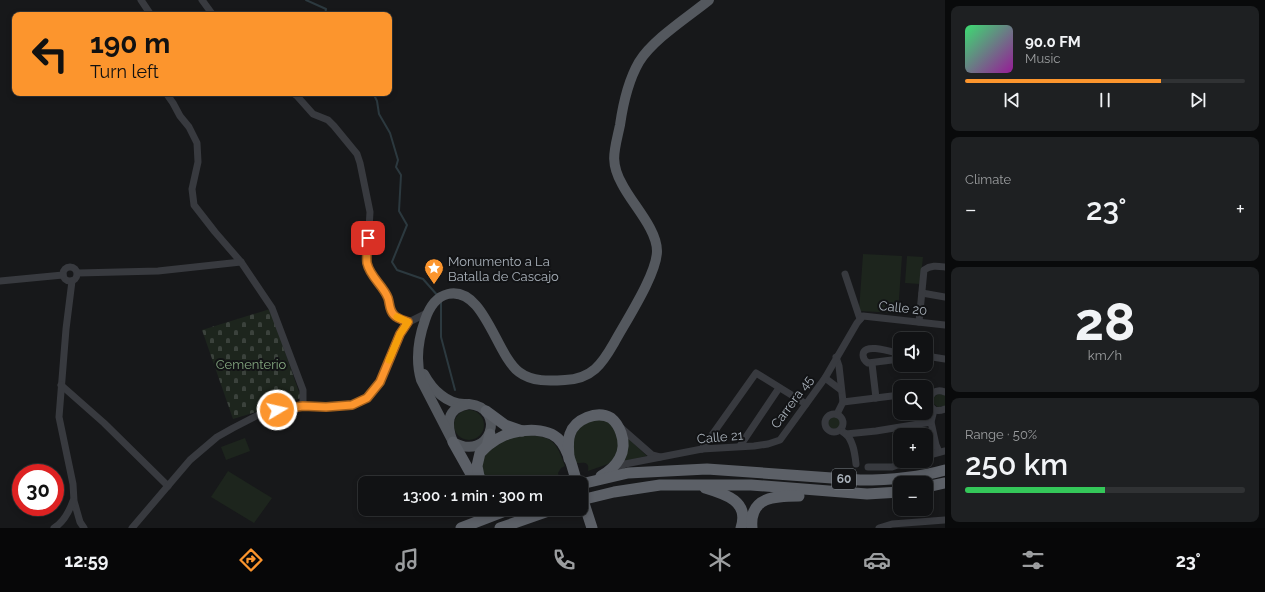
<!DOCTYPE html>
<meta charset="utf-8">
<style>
body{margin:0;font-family:Raleway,sans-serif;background:#1e2022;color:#f1f3f6;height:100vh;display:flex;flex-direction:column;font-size:15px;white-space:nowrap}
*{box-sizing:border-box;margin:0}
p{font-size:13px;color:#9c9ea0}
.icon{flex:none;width:22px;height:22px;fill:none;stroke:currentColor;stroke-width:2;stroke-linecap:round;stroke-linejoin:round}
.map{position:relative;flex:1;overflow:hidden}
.sheet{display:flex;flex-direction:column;gap:6px;padding:6px;background:#090a0b;width:320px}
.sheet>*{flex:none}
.hud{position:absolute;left:12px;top:12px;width:380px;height:84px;border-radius:8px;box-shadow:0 2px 6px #0003,0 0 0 1px #303234;background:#fc952d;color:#111;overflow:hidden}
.buttons{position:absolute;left:893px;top:332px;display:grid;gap:8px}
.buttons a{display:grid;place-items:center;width:40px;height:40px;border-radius:8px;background:#111214;box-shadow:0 2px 6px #0003,0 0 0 1px #303234;font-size:20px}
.speed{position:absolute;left:12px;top:464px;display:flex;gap:8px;font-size:20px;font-weight:700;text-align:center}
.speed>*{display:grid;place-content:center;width:52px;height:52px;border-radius:50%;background:#111214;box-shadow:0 2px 6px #0003,0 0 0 1px #303234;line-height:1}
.speed .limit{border:6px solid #d22;background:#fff;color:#111}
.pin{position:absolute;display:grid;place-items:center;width:34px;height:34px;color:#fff;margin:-17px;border-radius:8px;box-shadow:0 2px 6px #0006}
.me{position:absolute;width:44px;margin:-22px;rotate:81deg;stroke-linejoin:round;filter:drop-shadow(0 0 3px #0008)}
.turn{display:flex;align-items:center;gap:14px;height:84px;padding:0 12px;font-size:18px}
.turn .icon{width:52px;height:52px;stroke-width:2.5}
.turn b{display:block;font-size:28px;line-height:34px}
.big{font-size:30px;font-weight:600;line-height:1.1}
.sheet .tile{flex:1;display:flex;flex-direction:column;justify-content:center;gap:6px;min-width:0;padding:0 14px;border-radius:8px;background:#1e2022}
.sheet .dial{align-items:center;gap:0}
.dial b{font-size:52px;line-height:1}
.song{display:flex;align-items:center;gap:12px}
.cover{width:48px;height:48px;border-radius:6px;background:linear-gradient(135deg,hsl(140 70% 55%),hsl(300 70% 35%))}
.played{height:4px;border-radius:2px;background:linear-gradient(90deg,#fc952d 70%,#303234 70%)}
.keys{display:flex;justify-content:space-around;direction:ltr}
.heat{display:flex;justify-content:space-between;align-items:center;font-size:22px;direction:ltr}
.charge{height:6px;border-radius:3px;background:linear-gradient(90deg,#34c759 50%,#303234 0)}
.trip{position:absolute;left:358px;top:476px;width:230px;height:40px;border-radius:8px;background:#111214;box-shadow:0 2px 6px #0003,0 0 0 1px #303234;font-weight:600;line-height:40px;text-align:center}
.tabs{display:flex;height:64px;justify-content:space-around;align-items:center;background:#070708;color:#9c9ea0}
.tabs .icon{width:28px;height:28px}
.tabs .current{color:#fc952d}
.tabs b{font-size:18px;color:#f1f3f6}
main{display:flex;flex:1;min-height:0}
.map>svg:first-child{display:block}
.grass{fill:#1d251d}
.cemetery{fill:url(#cemetery-stones)}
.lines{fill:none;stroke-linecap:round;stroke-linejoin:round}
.stream{stroke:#2c393f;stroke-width:2}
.minor{stroke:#383a3f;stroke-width:7}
.primary{stroke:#54585e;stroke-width:10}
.trunk{stroke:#5c6067;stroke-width:11}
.trunk-bridge{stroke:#5c6067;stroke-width:11}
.route-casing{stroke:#a4611d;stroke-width:10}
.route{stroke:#fc952d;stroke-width:7}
.slow{stroke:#f59e0b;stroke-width:7}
.labels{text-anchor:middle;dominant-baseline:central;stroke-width:4;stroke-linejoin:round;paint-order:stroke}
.shield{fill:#121315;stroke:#7c8288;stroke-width:1}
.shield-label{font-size:12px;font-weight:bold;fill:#a9b1ba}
.poi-label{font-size:13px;fill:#a9b1ba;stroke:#121315;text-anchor:start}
.street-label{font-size:13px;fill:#a9b1ba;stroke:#121315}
.park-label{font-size:13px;fill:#83a67f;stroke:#121315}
</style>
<main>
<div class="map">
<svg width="945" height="528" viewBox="0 0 945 528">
<defs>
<pattern id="cemetery-stones" width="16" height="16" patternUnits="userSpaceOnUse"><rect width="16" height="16" fill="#1d251d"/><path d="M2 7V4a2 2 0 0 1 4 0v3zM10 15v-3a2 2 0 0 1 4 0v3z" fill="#3b423c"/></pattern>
</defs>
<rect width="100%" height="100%" fill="#17181a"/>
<g class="grass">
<path d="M863 254 902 256 898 313 859 311Z"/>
<path d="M907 256 923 257 920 284 905 283Z"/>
<path d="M938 394 945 395V406H941L939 408 934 404V397Z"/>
<circle cx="469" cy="425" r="15"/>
<circle cx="834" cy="423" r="6"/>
<path d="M599 418 611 423 619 437 618 454 608 464 588 471C590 460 582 463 576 463L571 446 579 426Z"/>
<path d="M528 435C554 437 556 442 565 466L561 468 558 473 560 480 553 483H487L482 467 484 457 489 451 506 438Z"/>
<path d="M245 438 250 451 226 460 221 447Z"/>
<path d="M628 438 647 456 625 461 624 460Z"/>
<path d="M228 471 272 498 254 523 211 497Z"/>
</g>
<path class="cemetery" d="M270 309 301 398 233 419 202 330Z"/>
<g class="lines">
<g class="stream">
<path d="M306 0 326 9 325 15"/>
<path d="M373 93 377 101 379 114 390 133 398 160 396 167 401 175 399 211 407 225 392 262 397 270 423 279 438 296"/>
<path d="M441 301V337L455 390"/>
</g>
<g class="minor">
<path d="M141 0 151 15"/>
<path d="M202 0 213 15"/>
<path d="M166 93 173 103 180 116 189 127 197 143 198 162 192 189 194 205 215 232 241 262 272 308 303 390V406"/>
<path d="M293 93 297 96 313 114 328 120 334 126 357 154 360 163 370 212 367 262 373 277 384 291 388 298 390 307 394 315 400 319 409 322"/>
<circle cx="70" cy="274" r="7"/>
<path d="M78 273 158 271 241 262"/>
<path d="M845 274 860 319"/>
<path d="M0 281 63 275"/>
<path d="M72 281 66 329 59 417 73 484 74 501 80 522 84 528"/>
<path d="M922 293 945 297"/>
<path d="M919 322 924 270C931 265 937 266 945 267"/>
<path d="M900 354C892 352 863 342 863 355 863 359 865 361 868 363L900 359"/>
<path d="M926 356 945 359"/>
<path d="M836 357 839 366 843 402 837 414"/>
<path d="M872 364 876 398"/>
<path d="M825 378 841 390"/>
<path d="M61 385 104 423 168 486"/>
<path d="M945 392C925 384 924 418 945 409"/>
<path d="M843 402 900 395"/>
<path d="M934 410 931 422 936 445 939 452"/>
<circle cx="834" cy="423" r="9"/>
<path d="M620 427 652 455 660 457"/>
<path d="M843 432C853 437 855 454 856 464"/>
<path d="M846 434 876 431 931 422"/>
<path d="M740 446 779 388"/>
<path d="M702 449 756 373 806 404"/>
<path d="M926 456 945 451"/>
<path d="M868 467H892L909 461"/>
<path d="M613 470 625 464 702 449 754 446 768 444 780 440 825 378 857 323 863 316 945 325"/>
<path d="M54 528C64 522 69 512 73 501"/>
<path d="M132 528 190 460 217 437 233 428 264 412 303 406 326 407 352 405 367 398 380 382 400 334 409 322 427 313"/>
<path d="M879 528 892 524 945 520"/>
</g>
<g class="primary">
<path d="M424 374C432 389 447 405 466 404"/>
<path d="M469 404C508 408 490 463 453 442 446 424 446 408 469 404Z"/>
<path d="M453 442 421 380C415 359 418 340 425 320 429 308 435 297 448 294 484 286 496 355 519 372 532 382 550 381 565 380 592 379 602 364 614 343 626 321 657 274 657 251 657 229 632 204 622 184 609 161 615 149 620 125 623 104 628 81 639 62 652 40 688 17 709 0"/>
</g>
<g class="trunk">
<path d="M486 411 505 425 522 431"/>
<path d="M453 442 476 483"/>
<path d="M487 446C492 442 498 438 505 435 522 429 550 426 562 443 570 454 573 470 577 483"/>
<path d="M569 459C569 451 567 442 570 434 575 419 597 410 611 418 616 422 619 427 621 433 628 452 617 467 601 476"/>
<path d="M483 483 479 476 477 466 480 453 487 446 490 434"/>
<path d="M581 484 628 473 707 469 860 480C889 480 917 478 945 470"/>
<path d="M926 487 945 483"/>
<path d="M705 488C725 494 750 501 741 528"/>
<path d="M581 500 614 492 660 485H751L867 494 900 492"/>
<path d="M461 528 510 509"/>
<path d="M500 528 554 509"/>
<path d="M752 528C749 496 776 496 799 496"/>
</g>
<path class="trunk-bridge" d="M581 494 592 528"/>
</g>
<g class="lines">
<defs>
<path id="route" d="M277 410 303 406 326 407 352 405 367 398 380 382 400 334 408 322C403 320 398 319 394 315 389 310 390 304 388 298 383 285 370 277 367 263 366 255 368 245 368 238"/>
</defs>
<use href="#route" class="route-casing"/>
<use href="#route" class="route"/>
<path class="slow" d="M389 360 400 334 408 322 397 317"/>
</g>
<defs>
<symbol id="sight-pin" viewBox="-11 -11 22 30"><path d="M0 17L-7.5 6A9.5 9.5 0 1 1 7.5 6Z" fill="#fc952d" stroke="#121315"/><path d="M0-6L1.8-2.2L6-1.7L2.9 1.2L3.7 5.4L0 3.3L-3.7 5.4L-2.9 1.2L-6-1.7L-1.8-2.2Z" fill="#fff"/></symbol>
</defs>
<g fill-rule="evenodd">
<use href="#sight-pin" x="423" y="257" width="22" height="30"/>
</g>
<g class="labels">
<rect class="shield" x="832" y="469" width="24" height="20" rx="3"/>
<g class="shield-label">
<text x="844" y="479">60</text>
</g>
<g class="poi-label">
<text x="448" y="261">Monumento a La<tspan x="448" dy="15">Batalla de Cascajo</tspan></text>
</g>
<g class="street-label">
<text transform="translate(903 308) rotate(6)">Calle 20</text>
<text transform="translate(792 402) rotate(-54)">Carrera 45</text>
<text transform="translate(720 437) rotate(-5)">Calle 21</text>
</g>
<g class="park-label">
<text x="251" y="364">Cementerio</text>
</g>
</g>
</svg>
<div class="buttons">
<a><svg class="icon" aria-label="sound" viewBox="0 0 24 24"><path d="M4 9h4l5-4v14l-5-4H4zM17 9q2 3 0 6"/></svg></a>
<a><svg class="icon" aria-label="search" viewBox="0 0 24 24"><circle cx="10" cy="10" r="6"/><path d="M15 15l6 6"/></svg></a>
<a>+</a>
<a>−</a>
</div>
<div class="speed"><div class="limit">30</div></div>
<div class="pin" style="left:368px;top:238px;background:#d93025"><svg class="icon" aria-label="arrive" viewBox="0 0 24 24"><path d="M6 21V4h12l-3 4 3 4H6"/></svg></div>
<svg class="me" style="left:277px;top:410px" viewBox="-20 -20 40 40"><circle r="17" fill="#fc952d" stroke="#fff" stroke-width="3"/><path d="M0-11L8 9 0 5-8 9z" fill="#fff"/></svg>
<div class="trip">13:00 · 1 min · 300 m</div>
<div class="hud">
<div class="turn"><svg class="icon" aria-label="left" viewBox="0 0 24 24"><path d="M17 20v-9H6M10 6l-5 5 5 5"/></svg><div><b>190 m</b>Turn left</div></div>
</div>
</div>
<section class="sheet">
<div class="tile">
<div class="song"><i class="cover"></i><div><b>90.0 FM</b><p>Music</p></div></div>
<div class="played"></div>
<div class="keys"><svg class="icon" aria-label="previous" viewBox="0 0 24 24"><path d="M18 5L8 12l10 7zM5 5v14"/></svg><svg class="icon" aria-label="pause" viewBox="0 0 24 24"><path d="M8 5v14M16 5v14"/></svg><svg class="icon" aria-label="next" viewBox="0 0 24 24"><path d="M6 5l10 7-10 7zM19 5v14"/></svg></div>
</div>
<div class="tile"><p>Climate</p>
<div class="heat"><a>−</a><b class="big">23°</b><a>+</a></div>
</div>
<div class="tile dial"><b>28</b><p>km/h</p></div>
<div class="tile"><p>Range · 50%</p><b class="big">250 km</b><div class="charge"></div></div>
</section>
</main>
<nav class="tabs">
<b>12:59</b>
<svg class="icon current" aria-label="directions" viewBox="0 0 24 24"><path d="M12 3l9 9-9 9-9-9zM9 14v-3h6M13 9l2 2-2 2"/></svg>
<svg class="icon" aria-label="music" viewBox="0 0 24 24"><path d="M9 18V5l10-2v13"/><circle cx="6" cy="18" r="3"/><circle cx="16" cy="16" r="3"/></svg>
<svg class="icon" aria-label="phone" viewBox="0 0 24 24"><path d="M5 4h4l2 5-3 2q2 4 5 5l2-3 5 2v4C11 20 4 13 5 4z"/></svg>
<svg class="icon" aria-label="climate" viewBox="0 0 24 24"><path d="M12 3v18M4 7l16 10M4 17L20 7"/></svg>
<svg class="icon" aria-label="car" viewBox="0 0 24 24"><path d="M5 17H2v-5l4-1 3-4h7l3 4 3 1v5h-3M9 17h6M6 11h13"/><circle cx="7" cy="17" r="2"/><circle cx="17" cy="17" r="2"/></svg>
<svg class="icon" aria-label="filters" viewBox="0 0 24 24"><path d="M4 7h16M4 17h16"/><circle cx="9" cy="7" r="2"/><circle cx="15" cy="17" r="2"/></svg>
<b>23°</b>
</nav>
